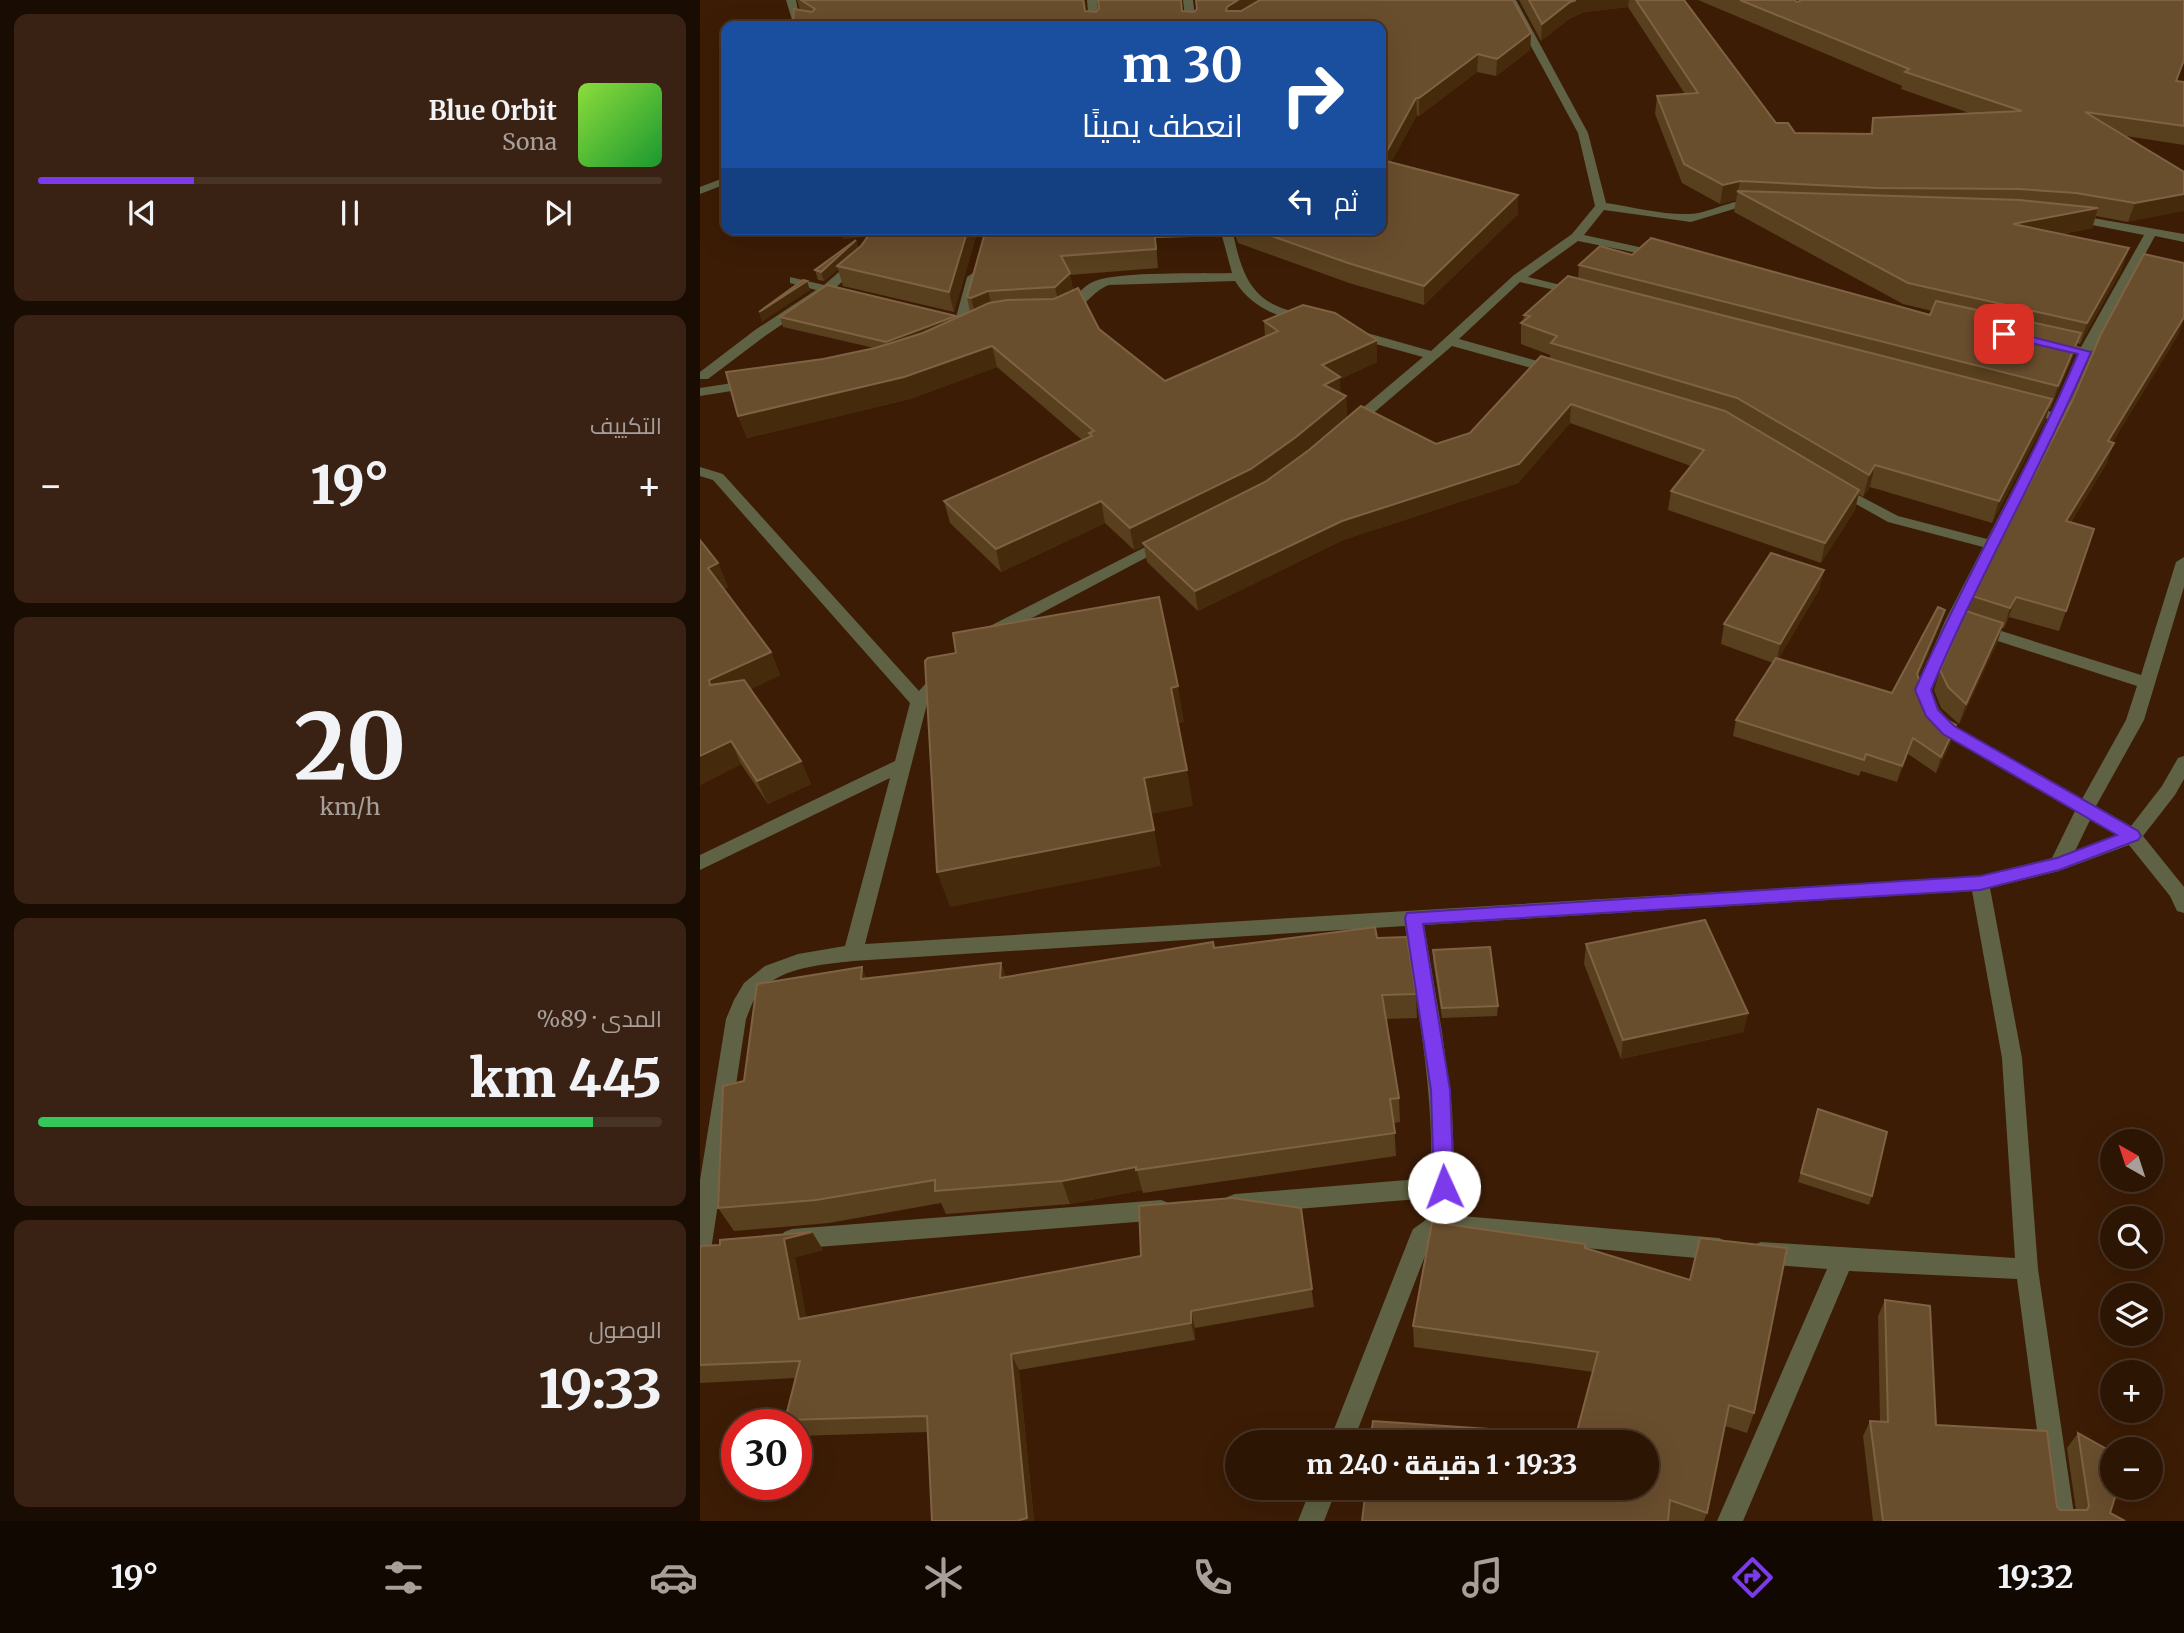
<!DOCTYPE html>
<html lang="ar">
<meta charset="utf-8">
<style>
body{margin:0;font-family:Merriweather,Cairo,serif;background:#392213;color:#f1f3f6;direction:rtl;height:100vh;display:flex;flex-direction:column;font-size:26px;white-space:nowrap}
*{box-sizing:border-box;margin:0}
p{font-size:23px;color:#a79f9a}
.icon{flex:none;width:38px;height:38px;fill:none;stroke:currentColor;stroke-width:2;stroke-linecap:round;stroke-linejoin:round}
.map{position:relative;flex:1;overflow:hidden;direction:ltr}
.drawer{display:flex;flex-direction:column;gap:14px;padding:14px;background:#190c02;width:700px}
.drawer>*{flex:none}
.guide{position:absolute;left:21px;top:21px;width:665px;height:214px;border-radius:14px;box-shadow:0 7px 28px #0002,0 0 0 2px #483426;direction:rtl;background:#1a4fa0;color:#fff;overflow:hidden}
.needle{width:46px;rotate:321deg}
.tools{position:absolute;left:1400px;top:1129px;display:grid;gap:14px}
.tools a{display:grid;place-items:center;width:63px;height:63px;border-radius:50%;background:#2d1504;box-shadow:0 7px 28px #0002,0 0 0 2px #483426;font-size:35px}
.speed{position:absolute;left:21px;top:1409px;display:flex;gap:14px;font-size:35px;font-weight:700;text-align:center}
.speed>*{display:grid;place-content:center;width:91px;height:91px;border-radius:50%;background:#2d1504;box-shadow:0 7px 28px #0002,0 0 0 2px #483426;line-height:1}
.speed .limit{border:10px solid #d22;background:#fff;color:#111}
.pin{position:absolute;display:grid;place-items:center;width:60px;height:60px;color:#fff;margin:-30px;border-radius:14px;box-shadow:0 4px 10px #0006}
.me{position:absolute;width:77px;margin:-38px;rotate:358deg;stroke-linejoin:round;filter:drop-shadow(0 0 5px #0008)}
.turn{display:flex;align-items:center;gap:24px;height:147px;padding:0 28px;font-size:32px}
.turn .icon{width:91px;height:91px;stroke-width:2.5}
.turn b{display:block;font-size:49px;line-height:60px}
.then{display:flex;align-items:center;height:66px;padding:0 28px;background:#0003;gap:14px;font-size:26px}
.big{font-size:52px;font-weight:800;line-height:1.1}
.drawer .tile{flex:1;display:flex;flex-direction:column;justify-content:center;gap:10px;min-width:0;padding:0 24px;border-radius:14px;background:#392213}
.drawer .dial{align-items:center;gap:0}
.dial b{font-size:91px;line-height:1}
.song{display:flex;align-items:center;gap:21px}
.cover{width:84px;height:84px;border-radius:10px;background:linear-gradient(135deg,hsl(90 70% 55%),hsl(130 70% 35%))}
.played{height:7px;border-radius:4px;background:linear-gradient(90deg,#7c3aed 25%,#483426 25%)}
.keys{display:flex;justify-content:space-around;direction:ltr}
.heat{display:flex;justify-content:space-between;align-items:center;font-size:38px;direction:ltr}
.charge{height:10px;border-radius:5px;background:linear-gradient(90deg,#34c759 89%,#483426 0)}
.trip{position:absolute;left:525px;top:1430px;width:434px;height:70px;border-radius:35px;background:#2d1504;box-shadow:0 7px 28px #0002,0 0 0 2px #483426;font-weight:800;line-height:70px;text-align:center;direction:rtl}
.tab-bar{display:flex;height:112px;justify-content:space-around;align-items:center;background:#120802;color:#a79f9a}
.tab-bar .icon{width:49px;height:49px}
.tab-bar .current{color:#7c3aed}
.tab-bar b{font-size:32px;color:#f1f3f6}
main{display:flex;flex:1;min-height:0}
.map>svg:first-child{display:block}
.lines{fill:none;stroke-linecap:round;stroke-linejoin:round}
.minor{fill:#5f6244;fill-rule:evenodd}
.wall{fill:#583f1d}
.shaded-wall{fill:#462a0c}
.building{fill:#694e2d;stroke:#7e6242;stroke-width:2}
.route{fill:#7c3aed;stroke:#51269a;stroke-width:2}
</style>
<main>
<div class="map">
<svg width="1484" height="1521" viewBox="0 0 1484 1521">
<rect width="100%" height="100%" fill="#3c1c05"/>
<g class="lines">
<g class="minor">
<path d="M86 0H96L99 16 117 26H105L92 20Z"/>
<path d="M387 0H397L399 26H389Z"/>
<path d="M483 0H493L496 26H486Z"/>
<path d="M806 0H816L888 133 906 203C933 207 963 215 989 214 1013 214 1043 190 1065 206L1059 209 1037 208 991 222 904 210 884 235 962 252V258L878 241 828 277 881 290V296L820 282 759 339 859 367V373H849L752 346 656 428H646V422L723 357 650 337V331H660L731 351 814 275 872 234 895 206 878 133Z"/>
<path d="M26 177V184L0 194V187Z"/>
<path d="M1370 214 1484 234V242L1455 236 1392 352 1364 417 1261 621 1231 690 1239 709 1254 726 1382 799 1426 720 1437 686 1270 632 1268 628 1276 623 1441 675 1476 562 1484 557V587L1444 720 1396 806 1431 826 1462 786 1478 758 1484 756V779L1475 795 1443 836 1484 887V913L1477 911 1470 896 1429 845 1359 871 1290 888 1322 1058 1338 1269 1375 1521H1349L1317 1279 1149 1271 1043 1521H1017L1127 1269 1061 1264 1053 1261 1050 1253 1053 1245 1061 1242 1315 1258 1302 1058 1272 891 724 925 742 1032 752 1109 755 1187 750 1215 1019 1238 1027 1242 1030 1249 1027 1256 1019 1260 741 1235 730 1243 653 1442H629L710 1236 713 1229 727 1219 730 1198 535 1214 527 1211 524 1204 527 1197 535 1194 731 1178C734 1093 718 1010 705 926L153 961C120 965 75 967 55 998 51 1005 49 1012 46 1019L11 1250 8 1257 0 1261V1180L26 1019 34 1000 44 983 65 966 98 954 145 946 190 778 0 870V855L195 761 210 703 13 480 0 476V467L23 474 219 691 236 672H248L250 676 227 704 165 944 1280 876 1352 858 1375 811 1242 734 1225 716 1215 690 1245 621 1283 547 1188 522 1129 489 1136 485 1141 486 1198 516 1287 539 1349 419 1319 412 1317 409 1324 405 1352 412 1377 354 1347 345 1354 341 1381 347 1444 235 1366 220V216ZM1390 820 1416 835 1375 851Z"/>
<path d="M179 229H191L164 263 135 288 139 291 137 294 128 293 65 336 8 379H0V372L55 330 116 290 90 283V277L124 285 155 258Z"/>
<path d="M404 229 428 231 532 229C539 260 545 292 577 306 587 311 603 313 611 320L605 324C576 316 551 307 535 281L409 285C391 291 380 316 361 314V308C374 301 380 287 395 281 421 271 500 274 532 273L522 236 427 239Z"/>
<path d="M273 273 279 277 267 321 261 325 256 324 255 321 267 277Z"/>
<path d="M52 380 59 384 57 387 0 396V388Z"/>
<path d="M465 537 473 542 470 545 294 638 288 639 280 634 282 630Z"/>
<path d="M461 1200 469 1203 472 1210 469 1217 461 1220 92 1249 84 1246 81 1239 84 1232 92 1229Z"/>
<path d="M611 1488H637L624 1521H598Z"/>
</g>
</g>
<g class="wall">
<path d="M97 0H385L386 11 396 12 399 9 398 0H481L482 11 494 12 497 9 496 0H813L831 33 830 50 796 76 777 72 719 116 717 115 691 162 818 195V214L724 305 649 283 538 243 533 229H681V26H93L94 9 100 10Z"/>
<path d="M819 0H984L1076 123 1095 133 1170 134 1173 118 1272 114 1201 89 1202 86 998 0H1094L1097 2 1484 82V145L1426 136 1484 172 1428 222 1396 216 1392 228 1362 234 1422 269 1380 344 1377 343 1373 356 1350 409H1349L1345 421 1292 523 1170 487 1163 497 1159 494 1155 510 1121 563 968 510 971 491 991 466 870 423 818 483 643 540 498 611 447 562 444 546 434 550 405 523 301 572 250 523 244 501 382 440 297 367 210 399 47 438 38 416 123 359 174 348 83 327 80 317 256 318 270 312 267 297 286 229 456 241 458 268 370 275 373 290 399 329 465 381 565 337 564 321 677 362 640 379V393L646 396 647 417 603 454 736 444 770 433 850 359V355L821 344V323L823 321 824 315 878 279 879 265 932 255 1230 315 1232 311 1203 304 1034 212 1036 200 1020 204 982 183 955 114 957 96 985 94 928 7 884 12 869 19 841 41Z"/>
<path d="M140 229H278L254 312 143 286 138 269 124 281 118 280 115 270 156 240 158 248 168 236 143 239Z"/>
<path d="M1484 263V318L1478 335 1412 443 1407 463 1371 522 1366 611 1359 631 1309 617 1304 628H1302L1297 643 1259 724 1241 708 1234 690 1240 670 1267 612 1272 596Z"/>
<path d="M0 540 18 563 28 587 24 589 71 652 80 675 51 689 101 761 111 784 68 804 41 764 0 785Z"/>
<path d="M1124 570 1119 590 1078 659 1192 693 1245 610 1240 626 1218 677 1228 701 1251 742 1236 773 1208 754 1197 782 1161 771 1159 776 1033 736 1036 720 1073 663 1021 644 1024 624Z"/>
<path d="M677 938 716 994 717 1018 686 1019 699 1098 700 1122 694 1123 696 1156 443 1193 442 1190 370 1204 246 1214 241 1203 129 1223 34 1231 18 1208 44 1081 167 978 301 963 306 977 514 948Z"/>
<path d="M886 944 1048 1013 1043 1032 921 1059 884 964Z"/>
<path d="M733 950 798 1006 797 1016 742 1018 733 960Z"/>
<path d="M1115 1119 1172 1196 1169 1205 1098 1182Z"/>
<path d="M601 1208 614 1307 495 1328V1340L319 1370 334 1521H232L228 1432 97 1436 96 1424H88L85 1420 95 1378 0 1383V1250L20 1245 112 1232 123 1250 95 1257 106 1317 441 1256Z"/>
<path d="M885 1248 1054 1413 1047 1433 1025 1426 1007 1513 1004 1521H662L876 1435 893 1372 714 1347 713 1326Z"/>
<path d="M1185 1300 1236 1425 1360 1510H1376L1367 1448 1378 1433 1410 1513 1425 1521H1173L1163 1436 1170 1421 1180 1422 1178 1316Z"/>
</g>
<g class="shaded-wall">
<path d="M538 0H566L528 26 527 7Z"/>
<path d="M876 0H929L928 7 884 12 869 19 841 41 842 24 870 2Z"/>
<path d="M831 33 830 50 796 76 797 59Z"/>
<path d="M778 54 777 72 719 116V98Z"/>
<path d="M716 98 717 115 682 178V160Z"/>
<path d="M1040 181 1036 200 1020 204 1023 185Z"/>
<path d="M1484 194V211L1428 222 1435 203Z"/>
<path d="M818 195V214L724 305V286Z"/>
<path d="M1398 208 1392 228 1307 244 1313 224Z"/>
<path d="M140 229H176L170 235 143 239Z"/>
<path d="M268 229H278L254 312 249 292Z"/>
<path d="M156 240 158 250 137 266 138 269 124 281 121 272Z"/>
<path d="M1429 248 1422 269 1380 344 1387 323Z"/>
<path d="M370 273 373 292 359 306 355 287Z"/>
<path d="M107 281 110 290 62 322 59 312Z"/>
<path d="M288 291 293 310 276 317 271 298Z"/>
<path d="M256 316 258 326 189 352 186 342Z"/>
<path d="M1484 317 1478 335 1401 461 1408 441Z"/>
<path d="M1381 333 1373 356 1350 409 1358 386Z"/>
<path d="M677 340V362L640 379 641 399 625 406 622 365Z"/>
<path d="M292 346 297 367 210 399 47 438 38 416Z"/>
<path d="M646 396 647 417 597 459 554 491 443 543 444 546 434 550 430 528Z"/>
<path d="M1352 399 1345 421 1292 523 1299 501Z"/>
<path d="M871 404 870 423 818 483 643 540 498 611 495 591Z"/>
<path d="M1414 443 1407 463 1359 541 1366 521Z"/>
<path d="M1175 465 1170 487 1163 497 1169 475Z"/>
<path d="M1159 490 1155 510 1121 563 1125 543Z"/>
<path d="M401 501 405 523 301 572 296 549Z"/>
<path d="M18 563 28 587 18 591 8 568Z"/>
<path d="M1124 570 1119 590 1076 664 1080 644Z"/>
<path d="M1316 597 1309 617 1304 628 1310 608Z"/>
<path d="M1245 610 1240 626 1213 691 1217 674Z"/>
<path d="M1303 623 1297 643 1259 724 1266 704Z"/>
<path d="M71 652 80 675 20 704 21 709 9 680Z"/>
<path d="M478 686 484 722 477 724 471 688Z"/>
<path d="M1256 725 1251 742 1236 773 1241 757Z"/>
<path d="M1213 738 1208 754 1197 782 1202 766Z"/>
<path d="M31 741 41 764 0 785V756Z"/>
<path d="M101 761 111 784 68 804 57 781Z"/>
<path d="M487 770 493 806 451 814 461 866 250 907 237 872 444 778Z"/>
<path d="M301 963 310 988 300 978Z"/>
<path d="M162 967 173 992 161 979Z"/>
<path d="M1048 1013 1043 1032 921 1059 923 1040Z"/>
<path d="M436 1167 442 1190 370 1204 362 1181Z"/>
<path d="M112 1232 123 1250 95 1257 110 1336 99 1319 84 1239Z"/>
<path d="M491 1311 495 1328V1340L491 1323Z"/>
<path d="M311 1354 319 1370 334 1521H317Z"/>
</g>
<g class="building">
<path d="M101 0H383L385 11 396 12 399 9 398 0H481L482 11 494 12 497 9 496 0H538L527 7 526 11H541L560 0H813L831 33 797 59 778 54 719 98H716L682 160 818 195 724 286 648 263 552 229H681V91L684 89H681V26H93L94 9 112 12 115 9Z"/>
<path d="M829 0H876L870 2 842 24Z"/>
<path d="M936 0H984L1076 123H1088L1095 133 1172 134 1173 118 1322 111 1205 72 1209 69 1040 0H1094L1097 2 1102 0H1484V60L1476 81 1484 82V126L1385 112 1484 172V194L1435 203 1376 193 1319 189 1177 188 1040 181 1023 185 984 164 957 96 998 93Z"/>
<path d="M1037 191 1320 200 1398 208 1313 224 1429 248 1387 323 1208 283Z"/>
<path d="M173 229H268L249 292 137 266 161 246Z"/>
<path d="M286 229H454L456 249 361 256 370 273 355 287 288 291 271 298 267 297Z"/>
<path d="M951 238 1230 315 1236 301 1381 333 1358 386 879 265 900 246 932 255Z"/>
<path d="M156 240 121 272 115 270Z"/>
<path d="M1444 254 1484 263V317L1408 441 1414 443 1366 521 1394 529 1366 611 1316 597 1310 608 1272 596 1373 399 1401 334Z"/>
<path d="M868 276 1352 399 1299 501 1175 465 1169 475 1037 398 851 343 857 336 821 323 830 316 824 315Z"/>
<path d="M103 280 107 281 59 312Z"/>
<path d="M127 285 256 316 186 342 80 317Z"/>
<path d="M378 288 399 329 465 381 578 331 564 321 603 305 635 313 677 340 622 365 640 377 624 385 646 396 596 437 551 469 430 528 401 501 296 549 244 501 392 436 389 433 394 431 292 346 204 377 38 416 26 372 123 359 175 348 223 333 289 303 307 300 354 299Z"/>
<path d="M841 356 1025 411 1159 490 1125 543 971 491 1004 450 871 404 819 464 642 521 495 591 443 543 565 482 609 450 661 406 736 444 770 433Z"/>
<path d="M0 540 18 563 8 568 71 652 9 680 10 685 44 680 101 761 57 781 31 741 0 756Z"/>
<path d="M1071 553 1124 570 1080 644 1024 624Z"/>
<path d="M459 597 478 686 471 688 487 770 444 778 454 830 237 872 225 661 228 658 256 653 253 633Z"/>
<path d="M1238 607 1245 610 1217 674 1228 701 1245 719 1256 725 1241 757 1213 738 1202 766 1166 754 1164 760 1036 720 1076 658 1192 693Z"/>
<path d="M1266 611 1303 623 1266 704 1248 687 1240 670Z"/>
<path d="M1005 920 1048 1013 923 1040 886 944Z"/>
<path d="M675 927 677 938 707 937 716 994 682 995 699 1098 690 1099 695 1133 436 1170V1167L362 1181 235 1191V1180L116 1200 18 1208 23 1086 44 1081 57 984 162 967 161 979 301 963 300 978 513 942 514 948Z"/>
<path d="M790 947 798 1006 742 1008 733 950Z"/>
<path d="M1118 1109 1187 1132 1172 1196 1101 1173Z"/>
<path d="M532 1198 601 1208 612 1289 491 1311V1323L311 1354 327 1518 317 1521H232L227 1416 85 1420 100 1361 0 1365V1250L1 1246 20 1245V1240L112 1232 84 1239 99 1319 441 1256 439 1206Z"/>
<path d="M732 1222 885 1244V1248L990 1280 1000 1238 1087 1248 1054 1413 1029 1405 1007 1513 970 1500 968 1521H662L666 1488H947V1442H670L673 1421 876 1435 898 1352 713 1326Z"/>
<path d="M1185 1300 1230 1306 1236 1425 1347 1431 1357 1507 1360 1510H1387L1389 1506 1378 1433 1412 1452V1488H1418L1410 1513 1425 1521H1183L1170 1421 1188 1422Z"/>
</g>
<path class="route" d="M1304 330 1391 352C1342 467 1279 575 1231 690L1238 710 1254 726 1438 831 1441 836 1438 840 1359 870 1280 890 723 924 750 1090 754 1187 751 1194 744 1196 737 1194 734 1187 731 1090 705 918 707 913 1280 876 1357 858 1417 835 1243 734 1226 716 1215 690C1265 576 1329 469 1378 354L1300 336V331Z"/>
</svg>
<div class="tools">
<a><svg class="needle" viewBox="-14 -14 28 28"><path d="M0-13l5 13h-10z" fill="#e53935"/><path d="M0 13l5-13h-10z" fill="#a79f9a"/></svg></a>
<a><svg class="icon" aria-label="search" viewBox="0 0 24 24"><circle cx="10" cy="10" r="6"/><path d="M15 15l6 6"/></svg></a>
<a><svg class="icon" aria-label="layers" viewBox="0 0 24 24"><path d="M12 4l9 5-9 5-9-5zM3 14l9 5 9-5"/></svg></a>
<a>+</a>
<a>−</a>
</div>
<div class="speed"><div class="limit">30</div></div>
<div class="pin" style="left:1304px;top:334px;background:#d93025"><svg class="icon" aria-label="arrive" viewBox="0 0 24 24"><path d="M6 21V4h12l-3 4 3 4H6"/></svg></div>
<svg class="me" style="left:744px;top:1187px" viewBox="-20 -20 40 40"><circle r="19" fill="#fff"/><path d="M0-13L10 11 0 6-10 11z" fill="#7c3aed"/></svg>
<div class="trip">19:33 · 1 دقيقة · 240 m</div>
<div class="guide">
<div class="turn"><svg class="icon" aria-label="right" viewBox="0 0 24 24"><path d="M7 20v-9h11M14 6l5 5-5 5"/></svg><div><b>30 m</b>انعطف يمينًا</div></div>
<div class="then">ثم<svg class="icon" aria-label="left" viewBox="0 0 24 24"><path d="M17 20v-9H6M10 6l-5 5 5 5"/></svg></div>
</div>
</div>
<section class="drawer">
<div class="tile">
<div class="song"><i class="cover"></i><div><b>Blue Orbit</b><p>Sona</p></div></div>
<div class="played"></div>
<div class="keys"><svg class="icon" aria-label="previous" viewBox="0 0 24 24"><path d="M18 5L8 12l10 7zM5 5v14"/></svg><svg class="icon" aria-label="pause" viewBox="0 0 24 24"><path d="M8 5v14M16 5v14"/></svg><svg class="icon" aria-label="next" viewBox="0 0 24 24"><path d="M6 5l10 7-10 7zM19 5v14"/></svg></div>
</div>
<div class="tile"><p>التكييف</p>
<div class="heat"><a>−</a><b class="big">19°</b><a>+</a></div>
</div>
<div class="tile dial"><b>20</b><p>km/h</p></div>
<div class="tile"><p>المدى · 89%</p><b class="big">445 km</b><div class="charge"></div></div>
<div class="tile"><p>الوصول</p><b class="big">19:33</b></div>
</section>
</main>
<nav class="tab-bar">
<b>19:32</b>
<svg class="icon current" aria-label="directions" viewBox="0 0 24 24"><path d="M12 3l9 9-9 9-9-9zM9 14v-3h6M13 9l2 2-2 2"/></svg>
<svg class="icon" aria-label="music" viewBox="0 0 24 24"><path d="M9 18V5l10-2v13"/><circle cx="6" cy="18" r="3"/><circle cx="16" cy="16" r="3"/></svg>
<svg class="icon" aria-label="phone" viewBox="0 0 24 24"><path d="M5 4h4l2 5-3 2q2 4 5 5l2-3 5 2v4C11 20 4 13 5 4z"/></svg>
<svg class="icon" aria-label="climate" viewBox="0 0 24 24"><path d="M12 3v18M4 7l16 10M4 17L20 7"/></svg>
<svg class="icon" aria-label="car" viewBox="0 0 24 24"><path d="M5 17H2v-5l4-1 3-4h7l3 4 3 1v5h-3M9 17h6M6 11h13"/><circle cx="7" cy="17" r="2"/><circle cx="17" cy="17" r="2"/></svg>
<svg class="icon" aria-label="filters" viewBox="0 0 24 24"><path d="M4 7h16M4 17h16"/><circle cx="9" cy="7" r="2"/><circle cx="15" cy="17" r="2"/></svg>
<b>19°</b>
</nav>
